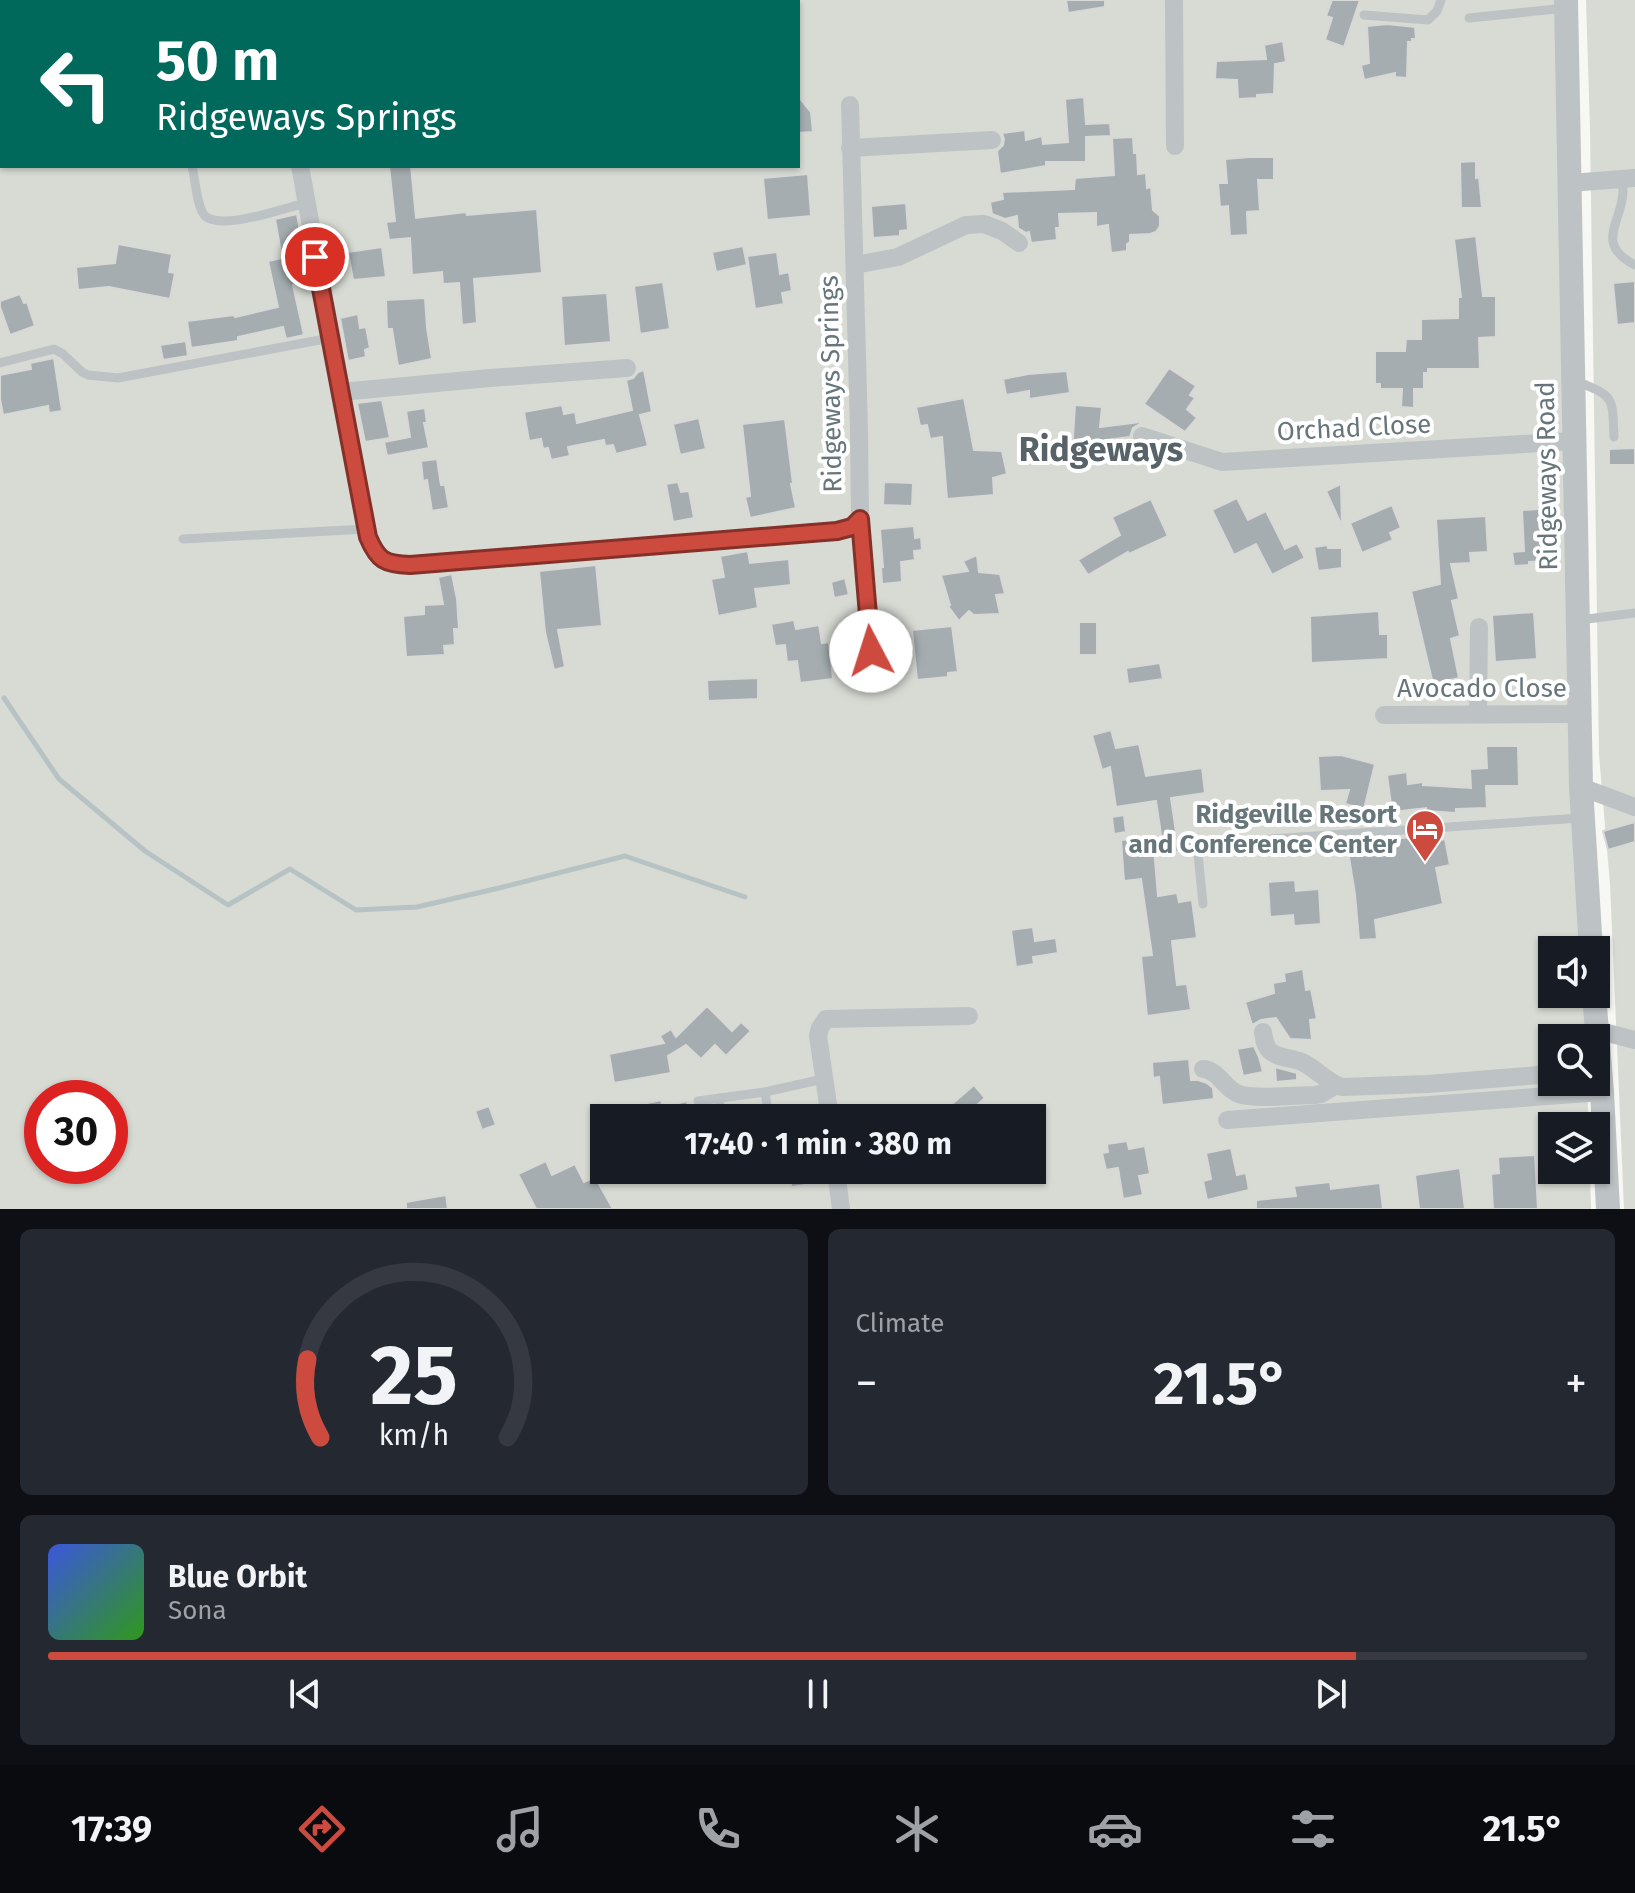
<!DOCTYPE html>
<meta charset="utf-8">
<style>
body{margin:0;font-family:"Fira Sans",sans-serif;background:#242831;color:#f1f3f6;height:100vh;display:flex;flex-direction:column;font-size:30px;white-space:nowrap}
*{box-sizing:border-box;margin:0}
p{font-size:26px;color:#9ea1a6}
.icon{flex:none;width:44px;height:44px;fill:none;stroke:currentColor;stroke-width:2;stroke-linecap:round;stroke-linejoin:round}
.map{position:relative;height:1209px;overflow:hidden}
.drawer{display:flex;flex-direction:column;gap:20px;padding:20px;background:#0d0f14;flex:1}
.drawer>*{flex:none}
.banner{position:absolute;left:0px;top:0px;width:800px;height:168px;box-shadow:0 2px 6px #0004;background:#00695c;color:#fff;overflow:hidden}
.fabs{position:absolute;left:1538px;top:936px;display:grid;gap:16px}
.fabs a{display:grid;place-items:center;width:72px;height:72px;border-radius:0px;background:#171b24;box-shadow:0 2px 6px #0004;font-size:40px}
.speed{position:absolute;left:24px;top:1080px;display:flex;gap:16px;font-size:40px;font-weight:700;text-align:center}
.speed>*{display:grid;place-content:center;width:104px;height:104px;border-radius:50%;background:#171b24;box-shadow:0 2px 6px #0004;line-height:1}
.speed .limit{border:12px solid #d22;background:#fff;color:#111}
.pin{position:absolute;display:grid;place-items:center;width:68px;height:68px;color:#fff;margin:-34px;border:4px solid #fff;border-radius:50%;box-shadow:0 2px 8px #0007}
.me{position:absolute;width:88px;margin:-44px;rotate:355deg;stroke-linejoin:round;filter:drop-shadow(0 0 6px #0008)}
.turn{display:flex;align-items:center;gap:28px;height:168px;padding:0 24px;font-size:36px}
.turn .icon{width:104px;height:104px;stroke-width:2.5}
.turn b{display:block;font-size:56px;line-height:68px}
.big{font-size:60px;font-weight:700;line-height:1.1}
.drawer .card{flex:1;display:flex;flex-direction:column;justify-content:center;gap:12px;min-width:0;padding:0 28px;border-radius:12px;background:#242831}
.drawer .dial{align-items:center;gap:0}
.dial svg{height:208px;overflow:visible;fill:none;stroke:#363941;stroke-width:7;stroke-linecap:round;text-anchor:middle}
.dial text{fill:#f1f3f6;stroke:none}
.song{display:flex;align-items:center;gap:24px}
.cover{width:96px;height:96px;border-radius:12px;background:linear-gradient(135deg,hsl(230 70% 55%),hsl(110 70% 35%))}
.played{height:8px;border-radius:4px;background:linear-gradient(90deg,#cd4a3f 85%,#363941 85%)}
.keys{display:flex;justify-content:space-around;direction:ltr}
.heat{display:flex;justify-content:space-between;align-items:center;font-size:44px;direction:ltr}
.drawer .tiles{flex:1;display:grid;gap:20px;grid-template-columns:1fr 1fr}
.card:last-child{grid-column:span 2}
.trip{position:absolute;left:590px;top:1104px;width:456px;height:80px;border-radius:0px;background:#171b24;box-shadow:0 2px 6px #0004;font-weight:700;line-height:80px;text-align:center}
.menu{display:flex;height:128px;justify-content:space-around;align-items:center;background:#090b0e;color:#9ea1a6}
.menu .icon{width:56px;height:56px}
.menu .on{color:#cd4a3f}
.menu b{font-size:36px;color:#f1f3f6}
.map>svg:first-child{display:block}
.green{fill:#d8dbd4;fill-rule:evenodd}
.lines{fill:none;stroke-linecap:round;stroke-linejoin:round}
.stream{stroke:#b6c2c4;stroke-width:5}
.building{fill:#a5adb0;stroke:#d8d8d7;stroke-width:2}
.service{stroke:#bdc2c4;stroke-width:9}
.minor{stroke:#bdc2c4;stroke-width:18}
.tertiary{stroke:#bdc2c4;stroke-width:24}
.route-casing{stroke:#853029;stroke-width:20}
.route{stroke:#cd4a3f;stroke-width:14}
.labels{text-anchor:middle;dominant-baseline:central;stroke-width:8;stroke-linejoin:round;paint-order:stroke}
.street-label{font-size:26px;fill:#66767b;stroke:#fff}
.poi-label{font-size:26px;font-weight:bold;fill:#66767b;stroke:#fff;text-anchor:end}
.district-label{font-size:34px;font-weight:bold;fill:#576368;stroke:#fff}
</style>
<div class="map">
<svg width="1635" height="1209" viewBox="0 0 1635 1209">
<rect width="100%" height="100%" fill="#f7f7f4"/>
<g class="green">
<path d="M66 0H1557L1584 950H1552V994H1585L1586 1038H1552V1082H1587L1589 1126H1552V1170H1590L1591 1209H0V29H2V166H798V2H62ZM42 1098H110V1166H42ZM604 1118H1032V1170H604Z"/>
<path d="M1586 0H1635V1209H1624L1610 884 1599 755 1590 129Z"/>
</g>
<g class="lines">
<path class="stream" d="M4 698 59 779 145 851 228 905 290 869 356 910 417 907 499 888 625 856 745 897"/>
</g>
<g class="building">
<path d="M1066 0H1105V7L1068 13Z"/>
<path d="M1332 0H1360L1344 47 1325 40 1332 18 1326 16Z"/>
<path d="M1387 24 1415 27 1416 39H1412V42H1408L1407 78 1395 77V73L1364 80 1361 65 1369 63 1367 26Z"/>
<path d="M1283 41 1286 62 1275 64 1274 94 1257 95V98L1238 99 1237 80 1215 79 1216 61 1266 59 1264 45Z"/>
<path d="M798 96 811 112 813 132 798 133Z"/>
<path d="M1084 97 1086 124 1110 123 1111 136 1086 137V162H1046V166L1000 174 997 151 1003 145 1004 139 1002 133 1025 130 1026 140 1042 136 1043 144 1068 142 1065 99Z"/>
<path d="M1133 137 1134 153H1137L1138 174 1146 173 1147 188 1151 187 1153 210 1160 216V226L1156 232 1150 234 1130 235V242L1127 244V251L1111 253 1108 225 1096 227V213L1059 214 1060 228H1056L1057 240 1031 243 1029 232 1026 233 1018 228 1017 216 1005 219 992 214 990 202 1003 199 1002 192 1074 189 1075 178 1114 175 1112 138Z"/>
<path d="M1250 157H1274V180H1258L1260 211 1247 212 1248 235 1230 236 1228 206 1220 207 1218 183H1227L1225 159Z"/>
<path d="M1476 161V178L1479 177 1482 208H1461L1460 162Z"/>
<path d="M389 166H411L416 218 466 212 467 215 537 209 542 273 474 279 477 323 462 325 459 283 443 284 442 272 412 275 410 238 389 240 386 222 395 221Z"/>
<path d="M808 174 811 216 767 220 763 178Z"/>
<path d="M906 203 908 230 900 231V236L873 238 871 206Z"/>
<path d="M297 214 309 282 293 285 304 335 286 339 283 327 238 337V341L191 348 187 321 234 315 235 317 278 307 268 261 282 258 275 219Z"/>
<path d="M1476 236 1483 296H1496V337L1479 338 1480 369H1428V373H1424V389H1414V408L1401 407 1402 389H1380V384H1375V351H1405L1406 339H1421V319L1458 318V297H1461L1454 239Z"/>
<path d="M118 244 172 254 169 272 175 273 170 299 109 287 78 290 76 267 115 263Z"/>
<path d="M743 246 747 265 716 272 712 252Z"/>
<path d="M382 247 386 277 353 280 348 252Z"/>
<path d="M777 252 780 274 789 272 792 291 782 293 784 304 755 309 747 256Z"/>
<path d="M1635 281V323L1617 325 1613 283Z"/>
<path d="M663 282 670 329 640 334 634 286Z"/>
<path d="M607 293 611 342 564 346 561 296Z"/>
<path d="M20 294 24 303 27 302 35 326 10 335 0 307V301Z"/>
<path d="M425 298 427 328 432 359 398 366 392 329H387L386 300Z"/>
<path d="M358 314 360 328 366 327 370 348 365 350 366 357 348 361 340 318Z"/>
<path d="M186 341 188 356 163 360 160 345Z"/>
<path d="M54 358 62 411 49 413 48 406 3 415 0 399V375L31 369 30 363Z"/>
<path d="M1169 368 1196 386 1190 395 1195 398 1187 409 1197 418 1185 432 1144 404Z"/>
<path d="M644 370 652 412 640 415 648 446 616 454 613 445 605 446 604 440 568 447 570 456 551 460 548 448 543 449 541 439 529 441 524 412 562 405 564 414 575 412 577 423 632 410 626 380 633 378 638 372Z"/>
<path d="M1067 371 1070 393 1029 399V391L1006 395 1003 379 1028 374Z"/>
<path d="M964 398 974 450 1002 451 1007 474 993 478 994 495 947 499 942 437 930 439 927 425 920 426 916 407Z"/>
<path d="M382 400 390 438 365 442 357 403Z"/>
<path d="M1075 405 1102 407 1100 427 1140 422V424L1133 428 1130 437 1099 441 1098 455 1072 453Z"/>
<path d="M425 408 427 423H424L429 448 387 456 384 442 410 437 406 411Z"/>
<path d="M699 418 706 449 680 455 673 424Z"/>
<path d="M785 419 793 484H791L796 508 750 518 745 497 750 496 742 424Z"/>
<path d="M1635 448V465H1609V449Z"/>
<path d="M437 459 441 485H445L449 508 432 511 427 480 423 481 421 461Z"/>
<path d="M678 482 681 492 689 491 694 518 673 522 666 484Z"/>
<path d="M884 482 913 483 912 506 883 505Z"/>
<path d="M1341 484 1342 526 1326 491Z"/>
<path d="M1237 498 1248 520 1266 511 1285 549 1297 543 1305 558 1272 575 1256 544 1234 555 1212 510Z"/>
<path d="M1151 499 1168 536 1129 554 1128 552 1088 575 1078 560 1120 535 1112 517Z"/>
<path d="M1392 505 1401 528 1390 533 1393 540 1362 553 1350 523Z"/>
<path d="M1554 508 1556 561 1529 562V565L1514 566 1512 552 1524 551 1522 510Z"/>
<path d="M1486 516 1488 552 1470 553 1471 563 1451 564 1459 599 1452 601 1460 636 1451 639 1459 678 1433 684 1411 591 1440 584 1436 519Z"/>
<path d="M914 526 915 538 921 537 922 550 914 551 915 560 901 562 902 582 882 584 881 567H883L880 529Z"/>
<path d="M1327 545 1328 548H1342V568L1318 571 1314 547Z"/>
<path d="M748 551 750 563 789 559 791 585 755 589 758 608 718 616 711 579 724 577 720 556Z"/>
<path d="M977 555 979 572 1000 574 1005 594 996 595 1000 614 974 615 969 611 959 621 948 606 950 605 941 575 968 571 963 561Z"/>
<path d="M596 565 602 626 558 630 565 667 554 670 545 632 539 571Z"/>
<path d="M452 574 457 599 459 629H454L455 645 444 646 445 655 406 657 403 616 424 614V605L443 604 438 577Z"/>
<path d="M845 578 849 595 834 598 831 582Z"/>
<path d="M1379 611 1380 634H1388V659L1311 663 1310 616Z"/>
<path d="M1534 612 1537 659 1495 662 1492 615Z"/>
<path d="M794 620 796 629 819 625 822 643 829 642 833 679 800 683 797 661 787 662 785 645 775 646 771 624Z"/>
<rect x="1079" y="622" width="18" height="33"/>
<path d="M952 626 958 672 948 673V677L917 680 912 630Z"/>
<path d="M1160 663 1163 679 1128 684 1126 668Z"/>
<path d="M758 678V699L708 701 707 680Z"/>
<path d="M1111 730 1116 748 1139 744 1146 776 1202 768 1205 793 1171 798 1177 839 1162 841 1156 801 1116 807 1110 767 1102 770 1092 735Z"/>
<path d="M1486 746H1518L1519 786H1486L1487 808 1456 809V813L1426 811V808L1392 812 1387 775 1407 772 1408 784 1423 782V785L1471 788 1470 769 1487 768Z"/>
<path d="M1341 755 1375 764 1364 809 1345 804 1349 790 1320 791 1318 756Z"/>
<path d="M1124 815 1126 832 1114 834 1112 817Z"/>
<path d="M1635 822V842L1608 850 1603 831Z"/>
<path d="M1429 836 1430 842 1445 839 1450 865 1436 868 1443 904 1375 920 1377 939 1359 940 1355 894 1348 851 1395 843 1394 839 1402 838Z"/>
<path d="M1153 837 1158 896 1177 893 1179 902 1192 900 1197 938 1172 941 1177 985 1187 984 1191 1010 1147 1016 1141 956 1152 955 1141 879 1124 881 1121 840Z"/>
<path d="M1295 880 1296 891 1319 889 1321 924 1294 926 1293 915 1270 917 1268 882Z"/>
<path d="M1033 927 1035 941 1056 938 1058 953 1033 957 1034 964 1016 967 1011 930Z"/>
<path d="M1303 969 1306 990 1311 989 1317 1019 1310 1020 1312 1040 1290 1039 1276 1018 1261 1020 1252 1025 1245 1002 1274 993 1273 983 1285 981 1284 973Z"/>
<path d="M707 1006 732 1031 741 1022 751 1031 726 1056 715 1045 701 1059 686 1045 668 1056 671 1073 614 1083 609 1054 664 1043 660 1036 671 1029 676 1037Z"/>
<path d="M1254 1046 1259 1057 1263 1072 1243 1076 1237 1049Z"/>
<path d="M1189 1059 1191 1080H1198L1207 1083 1213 1088 1214 1099 1162 1105 1159 1077 1153 1078 1152 1062Z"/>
<path d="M1275 1067 1297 1073V1080L1276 1082Z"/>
<path d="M974 1085 985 1098 962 1118H936Z"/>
<path d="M661 1100 663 1107 687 1101 690 1118H639V1113L644 1112 643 1104Z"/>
<path d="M489 1106 496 1125 482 1130 475 1111Z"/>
<path d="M1127 1141 1129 1149 1145 1146 1150 1174 1139 1176 1143 1195 1123 1199 1118 1168 1106 1170 1102 1153 1108 1152 1107 1144Z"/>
<path d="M1231 1148 1237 1175 1246 1173 1249 1190 1207 1200 1203 1181 1211 1179 1206 1153Z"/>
<path d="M1535 1155 1538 1209H1493L1491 1174 1499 1173 1498 1157Z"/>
<path d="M546 1161 552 1175 575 1164 584 1182 595 1177 613 1209H536L518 1174Z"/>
<path d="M1460 1168 1465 1209H1419L1415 1175Z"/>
<path d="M790 1170H810L812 1184 791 1187Z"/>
<path d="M1330 1182 1331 1189 1380 1183 1383 1209H1256V1200L1296 1196 1294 1186Z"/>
<path d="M446 1195 448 1209H406V1202Z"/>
</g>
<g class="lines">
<g class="service">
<path d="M81 2 86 0"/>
<path d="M1364 15 1428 20 1437 11 1441 0"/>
<path d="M1469 18 1566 8"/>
<path d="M192 166C195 178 197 208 205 216 223 231 284 208 306 203"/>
<path d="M1622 179C1622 183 1623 187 1623 192 1622 222 1594 244 1635 265"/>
<path d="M0 363 54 349 63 354 82 372 88 375 118 378 330 338"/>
<path d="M1576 381C1616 397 1612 397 1614 437"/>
<path d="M183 539 366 529"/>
<path d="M1579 620 1635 613"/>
<path d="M1197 844 1203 904"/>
<path d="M1163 848 1197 844 1580 818"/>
<path d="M765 1092 769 1118"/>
<path d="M719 1098 721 1118"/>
<path d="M698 1101 765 1092 823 1079"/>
<path d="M778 1170 779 1177"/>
</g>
<g class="minor">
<path d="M275 0V2"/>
<path d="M1174 0 1175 146"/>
<path d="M850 105 859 430 860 519 871 651"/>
<path d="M850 148 992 140"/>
<path d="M300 166 368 537C378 561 385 564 410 565L837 531 852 527 860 519"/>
<path d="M1570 183 1635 178"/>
<path d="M855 265 898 257 966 225 984 224 1002 231 1019 243"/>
<path d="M341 392 490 378 627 368"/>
<path d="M1142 436 1222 462 1574 441"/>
<path d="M1478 714 1479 627"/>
<path d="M1384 715 1580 714"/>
<path d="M1581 787 1635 807"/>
<path d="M1596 1030 1635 1040"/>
<path d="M1263 1032C1264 1039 1265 1046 1270 1051 1278 1058 1292 1058 1302 1062 1317 1069 1326 1082 1342 1087L1428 1084 1552 1074"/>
<path d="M1203 1069C1219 1070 1224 1089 1239 1094 1255 1100 1296 1095 1315 1095L1321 1094 1336 1085"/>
<path d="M830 1118 818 1036 820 1028 826 1019 969 1016"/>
<path d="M1227 1120 1602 1092"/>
<path d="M836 1170 841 1209"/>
</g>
<g class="tertiary">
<path d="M1566 0 1581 787 1591 950"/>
<path d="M1594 994 1602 1092 1608 1209"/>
</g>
</g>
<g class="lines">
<defs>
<path id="route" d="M315 257 368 537C378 561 385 564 410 565L837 531 852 527 860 519 871 651"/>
</defs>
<use href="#route" class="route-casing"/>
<use href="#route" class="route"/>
</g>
<defs>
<symbol id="hotel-pin" viewBox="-11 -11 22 30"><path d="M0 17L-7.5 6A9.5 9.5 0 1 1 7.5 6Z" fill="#cd4a3f" stroke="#fff"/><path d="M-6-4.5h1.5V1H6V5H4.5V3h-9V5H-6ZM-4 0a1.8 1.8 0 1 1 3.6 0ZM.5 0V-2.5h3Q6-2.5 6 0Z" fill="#fff"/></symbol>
</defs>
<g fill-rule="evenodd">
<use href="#hotel-pin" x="1403" y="807" width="44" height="60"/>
</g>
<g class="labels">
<g class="street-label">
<text transform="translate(831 384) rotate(-91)">Ridgeways Springs</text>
<text transform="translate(1354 428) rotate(-3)">Orchad Close</text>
<text transform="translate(1547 476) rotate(-91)">Ridgeways Road</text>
<text x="1482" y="688">Avocado Close</text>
</g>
<g class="poi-label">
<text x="1397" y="814">Ridgeville Resort<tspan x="1397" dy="30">and Conference Center</tspan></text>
</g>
<g class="district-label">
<text x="1101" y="449">Ridgeways</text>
</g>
</g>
</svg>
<div class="fabs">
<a><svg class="icon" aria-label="sound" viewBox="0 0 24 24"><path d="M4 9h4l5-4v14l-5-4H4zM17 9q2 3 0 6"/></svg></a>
<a><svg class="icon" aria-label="search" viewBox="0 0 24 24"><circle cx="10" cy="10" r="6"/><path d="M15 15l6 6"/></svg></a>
<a><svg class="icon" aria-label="layers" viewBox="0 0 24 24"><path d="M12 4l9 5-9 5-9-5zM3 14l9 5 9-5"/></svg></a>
</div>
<div class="speed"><div class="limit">30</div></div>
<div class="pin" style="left:315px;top:257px;background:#d93025"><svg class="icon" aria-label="arrive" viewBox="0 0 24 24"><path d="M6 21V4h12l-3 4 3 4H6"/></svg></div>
<svg class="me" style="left:871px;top:651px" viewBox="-20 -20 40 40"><circle r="19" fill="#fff"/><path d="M0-13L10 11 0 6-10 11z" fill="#cd4a3f"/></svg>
<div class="trip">17:40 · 1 min · 380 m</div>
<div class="banner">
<div class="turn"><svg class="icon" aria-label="left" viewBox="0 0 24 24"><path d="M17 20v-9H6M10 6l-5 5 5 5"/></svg><div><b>50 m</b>Ridgeways Springs</div></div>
</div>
</div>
<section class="drawer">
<div class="tiles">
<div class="card dial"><svg viewBox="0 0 100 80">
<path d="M14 69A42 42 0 1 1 86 69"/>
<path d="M14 69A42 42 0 0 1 9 39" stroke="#cd4a3f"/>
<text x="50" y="56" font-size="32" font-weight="700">25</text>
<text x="50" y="72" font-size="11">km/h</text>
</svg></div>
<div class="card"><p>Climate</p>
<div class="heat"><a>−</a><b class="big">21.5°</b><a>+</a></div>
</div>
<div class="card">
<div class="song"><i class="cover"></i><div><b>Blue Orbit</b><p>Sona</p></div></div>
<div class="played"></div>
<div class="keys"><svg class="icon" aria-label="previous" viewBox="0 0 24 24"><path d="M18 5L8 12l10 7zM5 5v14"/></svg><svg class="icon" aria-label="pause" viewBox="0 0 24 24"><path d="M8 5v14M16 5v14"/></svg><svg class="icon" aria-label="next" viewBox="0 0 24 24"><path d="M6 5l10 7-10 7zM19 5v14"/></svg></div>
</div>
</div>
</section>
<nav class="menu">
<b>17:39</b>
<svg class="icon on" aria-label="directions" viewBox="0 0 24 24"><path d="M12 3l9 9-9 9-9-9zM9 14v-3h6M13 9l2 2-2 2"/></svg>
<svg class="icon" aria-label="music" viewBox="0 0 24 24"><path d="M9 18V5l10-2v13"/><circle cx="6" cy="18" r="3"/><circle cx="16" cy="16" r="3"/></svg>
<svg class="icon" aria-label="phone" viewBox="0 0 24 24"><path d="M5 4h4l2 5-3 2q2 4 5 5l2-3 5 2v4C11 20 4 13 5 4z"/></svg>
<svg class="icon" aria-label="climate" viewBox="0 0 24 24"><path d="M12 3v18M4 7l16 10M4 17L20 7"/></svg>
<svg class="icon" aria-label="car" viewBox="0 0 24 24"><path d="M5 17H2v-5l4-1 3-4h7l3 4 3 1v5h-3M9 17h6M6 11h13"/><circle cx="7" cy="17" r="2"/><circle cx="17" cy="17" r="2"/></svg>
<svg class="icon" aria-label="filters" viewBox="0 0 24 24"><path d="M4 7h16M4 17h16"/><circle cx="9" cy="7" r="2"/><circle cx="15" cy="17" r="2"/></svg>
<b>21.5°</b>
</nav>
